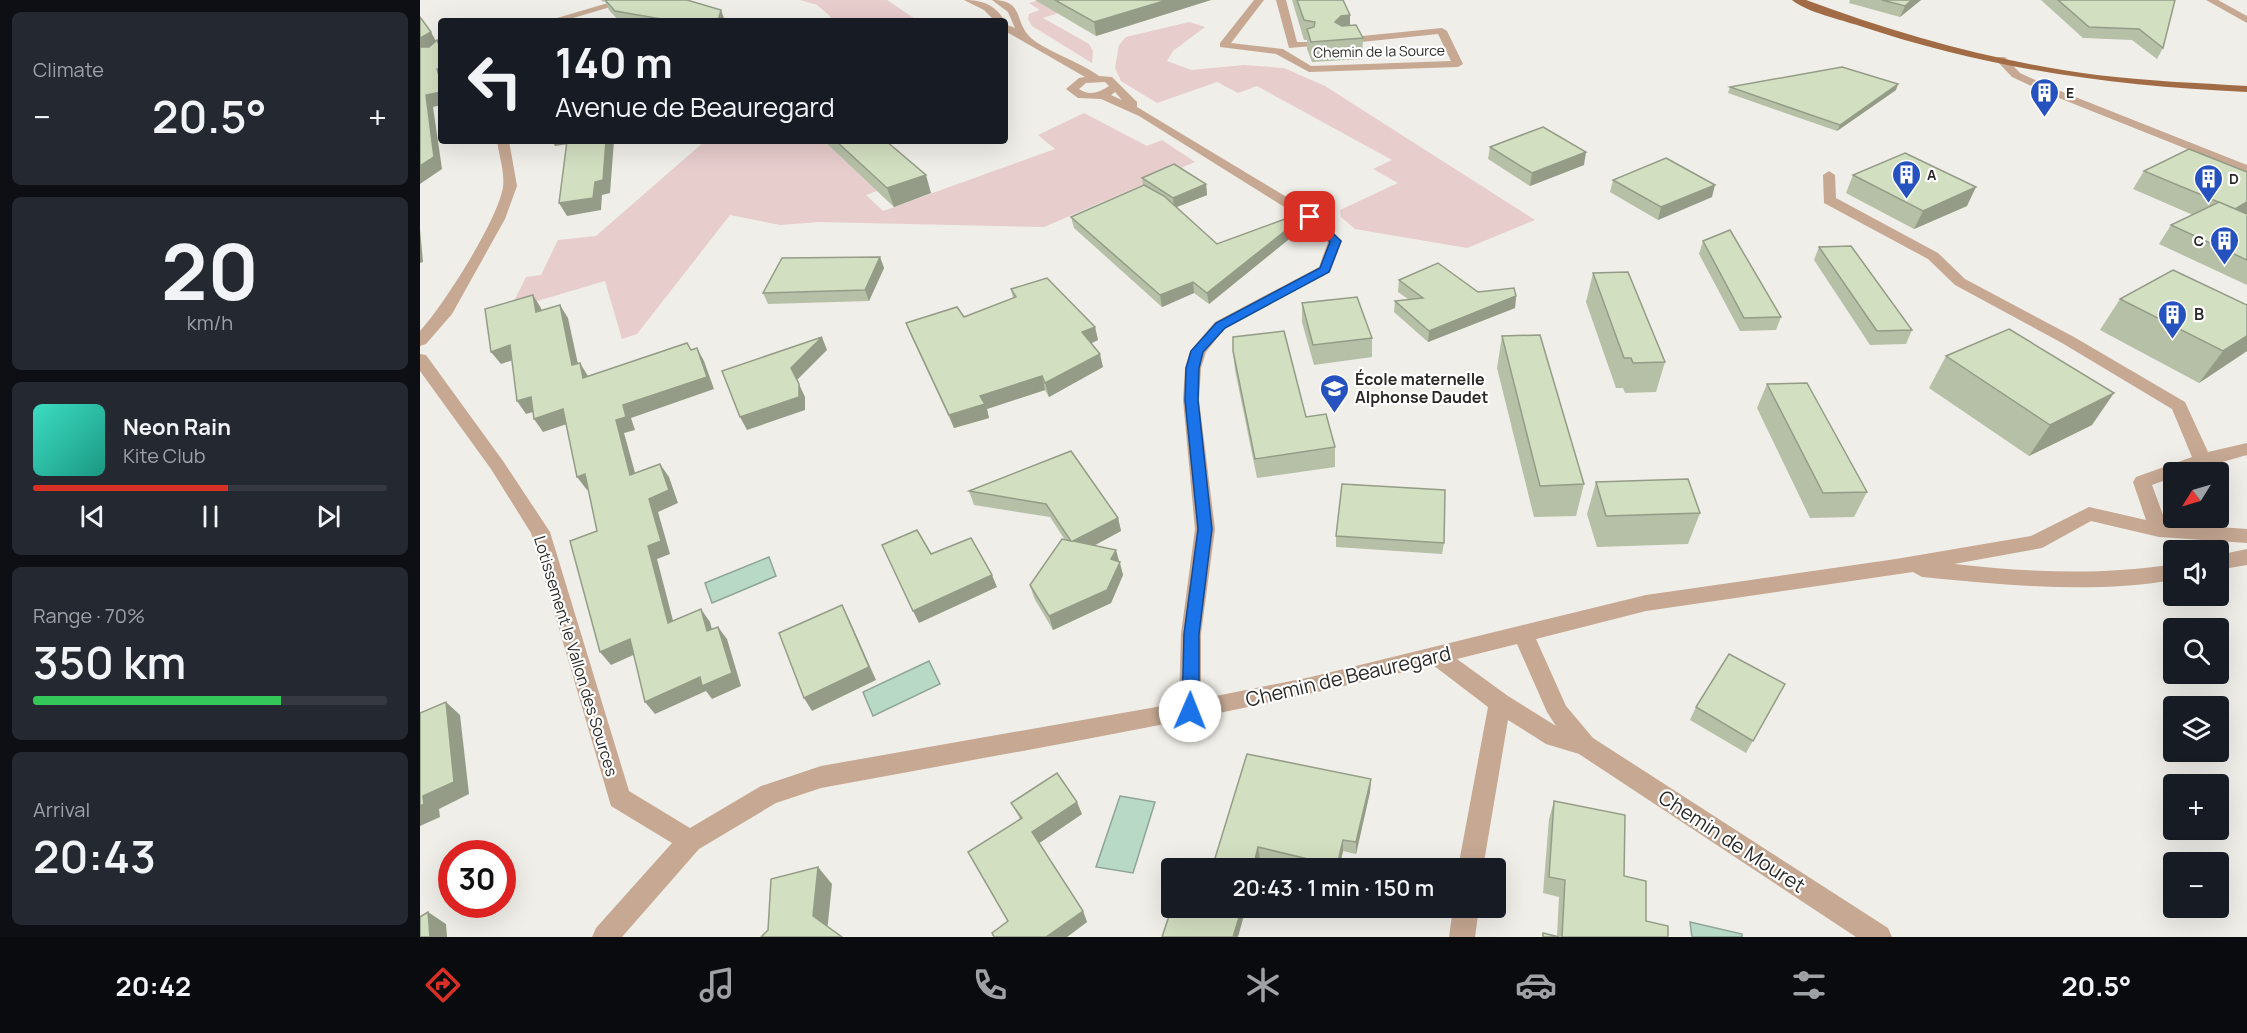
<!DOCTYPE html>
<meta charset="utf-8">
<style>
body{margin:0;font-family:Manrope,sans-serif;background:#242831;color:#f1f3f6;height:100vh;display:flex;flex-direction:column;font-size:22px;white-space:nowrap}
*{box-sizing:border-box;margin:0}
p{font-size:20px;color:#9ea1a6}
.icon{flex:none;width:33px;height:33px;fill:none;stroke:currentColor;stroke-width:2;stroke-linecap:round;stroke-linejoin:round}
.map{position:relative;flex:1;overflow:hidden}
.panel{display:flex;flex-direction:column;gap:12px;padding:12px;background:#0d0f14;width:420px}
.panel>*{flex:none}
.guide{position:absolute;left:18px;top:18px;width:570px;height:126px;border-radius:6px;box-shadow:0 6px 24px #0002;background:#171b24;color:#f1f3f6;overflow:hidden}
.needle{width:39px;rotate:233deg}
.buttons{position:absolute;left:1743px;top:462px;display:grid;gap:12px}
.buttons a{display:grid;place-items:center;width:66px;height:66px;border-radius:6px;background:#171b24;box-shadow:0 6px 24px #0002;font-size:30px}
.speed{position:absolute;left:18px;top:840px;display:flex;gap:12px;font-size:30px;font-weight:700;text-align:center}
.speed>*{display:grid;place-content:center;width:78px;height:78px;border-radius:50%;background:#171b24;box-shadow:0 6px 24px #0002;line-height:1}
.speed .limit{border:9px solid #d22;background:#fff;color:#111}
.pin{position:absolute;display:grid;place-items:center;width:51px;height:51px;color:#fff;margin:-26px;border-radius:12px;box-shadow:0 3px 9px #0006}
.me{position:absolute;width:66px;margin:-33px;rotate:1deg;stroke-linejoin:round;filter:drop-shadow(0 0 4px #0008)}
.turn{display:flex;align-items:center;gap:21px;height:126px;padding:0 18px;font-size:27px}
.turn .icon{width:78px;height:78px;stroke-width:2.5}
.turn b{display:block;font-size:42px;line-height:51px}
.big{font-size:45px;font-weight:600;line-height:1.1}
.panel .tile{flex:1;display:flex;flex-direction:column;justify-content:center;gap:9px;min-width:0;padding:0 21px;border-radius:9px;background:#242831}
.panel .dial{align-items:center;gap:0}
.dial b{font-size:78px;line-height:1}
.song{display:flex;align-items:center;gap:18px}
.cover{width:72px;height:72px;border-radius:9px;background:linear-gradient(135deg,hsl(170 70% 55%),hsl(170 70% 35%))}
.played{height:6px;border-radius:3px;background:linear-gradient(90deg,#d93025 55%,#363941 55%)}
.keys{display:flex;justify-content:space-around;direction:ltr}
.heat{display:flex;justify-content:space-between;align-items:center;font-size:33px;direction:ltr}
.charge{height:9px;border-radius:4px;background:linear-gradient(90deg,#34c759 70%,#363941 0)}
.trip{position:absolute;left:741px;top:858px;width:345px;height:60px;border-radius:6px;background:#171b24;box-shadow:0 6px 24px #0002;font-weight:600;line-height:60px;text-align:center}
.tabs{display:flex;height:96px;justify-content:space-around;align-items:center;background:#090b0e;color:#9ea1a6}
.tabs .icon{width:42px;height:42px}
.tabs .on{color:#d93025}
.tabs b{font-size:27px;color:#f1f3f6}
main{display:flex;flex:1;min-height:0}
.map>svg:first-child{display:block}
.green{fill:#e7cdcc}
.water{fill:#b9d9c7;stroke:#8ea497;stroke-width:1.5}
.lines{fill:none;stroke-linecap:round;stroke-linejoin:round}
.minor{fill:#c6a893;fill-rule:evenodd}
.major{fill:#a16c45;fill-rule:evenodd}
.wall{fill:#b5c0a6}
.shaded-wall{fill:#949c87}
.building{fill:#d3dfc1;stroke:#949c87;stroke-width:1.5}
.route{fill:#1a73e8;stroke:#114b97;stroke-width:1.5}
.labels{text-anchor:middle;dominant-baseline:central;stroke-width:4.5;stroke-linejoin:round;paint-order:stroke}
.far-street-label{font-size:14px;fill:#2a2927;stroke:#fff}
.far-poi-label{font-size:14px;font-weight:bold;fill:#2a2927;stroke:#fff;text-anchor:start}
.poi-label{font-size:16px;font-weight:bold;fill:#2a2927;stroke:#fff;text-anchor:start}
.street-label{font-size:16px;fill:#2a2927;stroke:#fff}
.near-street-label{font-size:20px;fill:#2a2927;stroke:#fff}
</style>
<main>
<section class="panel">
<div class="tile"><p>Climate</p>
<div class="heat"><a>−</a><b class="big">20.5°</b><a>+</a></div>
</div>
<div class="tile dial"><b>20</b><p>km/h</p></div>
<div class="tile">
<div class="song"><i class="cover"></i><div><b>Neon Rain</b><p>Kite Club</p></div></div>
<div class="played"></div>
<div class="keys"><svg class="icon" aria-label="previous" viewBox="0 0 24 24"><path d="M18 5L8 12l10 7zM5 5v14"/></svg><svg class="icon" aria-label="pause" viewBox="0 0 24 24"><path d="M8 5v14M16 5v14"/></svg><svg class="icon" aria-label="next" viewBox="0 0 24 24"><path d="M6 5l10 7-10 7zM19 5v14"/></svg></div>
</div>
<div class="tile"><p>Range · 70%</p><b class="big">350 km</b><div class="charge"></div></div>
<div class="tile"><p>Arrival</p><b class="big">20:43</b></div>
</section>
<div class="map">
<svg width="1827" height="937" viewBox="0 0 1827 937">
<rect width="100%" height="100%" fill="#f0eee8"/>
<g class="green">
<path d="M380 0H467L498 21H410V16L397 5Z"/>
<path d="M620 0 650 9 623 18 669 44 673 51 672 63 612 26 608 19 609 14 620 10 609 3Z"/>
<path d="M769 22 785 27 753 51 747 61 771 70 824 65 864 68 905 86 1115 220 1047 248 935 229 921 217 920 210 978 183 953 169 972 160 837 86 818 93 797 82 737 103 701 81 695 68 699 45 706 37Z"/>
<path d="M664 113 727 146 742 140 775 162 624 227 399 222 360 225 310 215 217 334 202 339 185 281 90 309 106 277 121 275 138 240 176 236 285 141H404L457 191 446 195 463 211 635 149 618 135Z"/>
</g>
<g class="water">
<path d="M349 557 356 576 292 603 285 583Z"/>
<path d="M509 661 520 684 453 716 443 692Z"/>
<path d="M700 796 735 802 713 873 676 867Z"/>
<path d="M1270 922 1322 934V937H1272Z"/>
</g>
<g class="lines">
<g class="minor">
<path d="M198 0H214L143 21H127Z"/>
<path d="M544 0C563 0 575 5 585 21H575L564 10Z"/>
<path d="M572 0C604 0 594 20 609 36 621 49 662 63 679 76L692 77 717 102V107L895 214 922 241 910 272 805 328 786 352 781 368 779 400 795 529 781 634V699L891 677 1226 595 1476 559 1611 536 1669 507 1726 520 1713 482 1716 477 1772 457 1752 409 1642 343 1535 285 1508 259 1404 203 1403 175 1409 171 1415 175 1416 198 1518 253 1545 279 1654 337 1765 402 1788 452 1827 443V455L1767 472H1754V477L1732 485 1746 523 1827 529V543L1739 537 1671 521 1622 548 1534 564C1608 572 1680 576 1754 564V580C1669 594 1587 585 1502 577L1493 572 1226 611 1116 639 1146 706 1173 738 1468 928 1472 937H1436L1159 754 1126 744 1088 720 1063 868H1038L1068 707 1013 665C811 715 606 750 401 788L356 803 279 849 202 937H172L176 928 252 843 191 806 111 533 71 469 0 371V354L6 355 83 461 130 532 209 791 270 828 341 786 401 766 759 703 761 634 775 529 763 400 765 368 770 351 795 322 899 267 908 242 885 220 719 116 681 99 658 98 646 89 659 78 665 77 585 31V24L595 28 588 12ZM685 82 689 86C679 93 669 96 659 89L666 83ZM695 92 702 100 691 95ZM1097 644 1127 712 1136 726 1088 696 1037 659Z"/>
<path d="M834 0H844L811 43 863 49 891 66 1031 61 1018 34 922 44 917 41 922 38 1022 28 1027 31 1043 64 1038 67 889 72 856 54 800 47V43Z"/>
<path d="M856 0H866L877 42H893V46L869 48Z"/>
<path d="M1786 0H1798L1827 16V23Z"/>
<path d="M1577 57H1585L1600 73 1630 87 1827 165V173L1624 92 1592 77 1577 61Z"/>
<path d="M77 141H89L97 186 85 219 32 314 6 344 0 346V331C23 306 78 220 83 187 85 174 79 155 77 141Z"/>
<path d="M1827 549V565L1798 570V555Z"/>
<path d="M1033 908H1059L1055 937H1029Z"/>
</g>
<path class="major" d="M1372 0H1386C1480 35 1577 62 1677 75 1727 81 1777 83 1827 86V92C1692 86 1569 69 1440 26 1422 20 1386 12 1372 0Z"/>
</g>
<g class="wall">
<path d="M181 0H267L305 21H199L189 10 185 1 183 2Z"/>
<path d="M615 0H791L676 36Z"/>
<path d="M872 0H923L930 25 943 38 942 59 892 62 887 49V40H884Z"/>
<path d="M1430 0H1501L1480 17 1429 3Z"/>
<path d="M1621 0H1755L1743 48 1737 59 1712 40 1663 38Z"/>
<path d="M1310 87 1476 90 1417 131 1308 93Z"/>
<path d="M404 141H466L511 193 474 207Z"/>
<path d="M1070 147 1164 165 1110 186 1068 159Z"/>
<path d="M1724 171 1827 214V285L1739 244 1751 225 1773 215 1713 189Z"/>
<path d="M1433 175 1547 206 1494 229 1426 193Z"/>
<path d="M722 178 786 184 787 195 757 207 797 244 879 220V231L789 304 774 293 742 307 654 228 651 217 723 185Z"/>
<path d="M1193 180 1292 197 1238 220 1190 192Z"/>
<path d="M1283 241 1361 317 1356 330 1320 331 1279 254Z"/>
<path d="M1399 247 1492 330 1486 344 1450 345 1394 260Z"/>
<path d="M460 257 464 268 449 301 348 304 343 293Z"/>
<path d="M1173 273 1245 362 1236 392 1205 393 1203 388H1196L1166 302Z"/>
<path d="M979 280 1096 296 1095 308 1008 342 974 312 975 301 988 299 978 292Z"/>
<path d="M591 289 675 327 678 340 671 343 683 367 629 397 625 390 567 409 569 418 534 428 491 336 486 323 544 317 593 298Z"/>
<path d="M1700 299 1827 351 1779 383 1680 330Z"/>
<path d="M882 303 952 338V357L894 365 882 322Z"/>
<path d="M1082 336 1164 484 1156 516 1114 517 1077 368Z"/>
<path d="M813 351 886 417 915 447V467L837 478 815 370Z"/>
<path d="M1526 356 1672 425 1609 456 1509 388Z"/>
<path d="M1347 384 1447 492 1434 517 1390 518 1337 408Z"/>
<path d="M651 451 698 518 701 531 674 546 700 562 703 575 691 603 633 630 614 598 610 585 645 540 630 517 554 505 549 491Z"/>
<path d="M1176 482 1280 513 1268 544 1177 547 1167 514Z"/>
<path d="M916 536 1024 543 1022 554 916 547Z"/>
<path d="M1365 684 1326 753 1270 720 1276 707Z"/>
<path d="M951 779 950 792 936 854 923 851 919 868H881L840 859 837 868H792Z"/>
<path d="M1134 801 1204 876 1226 921 1248 937H1122L1123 933 1137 936 1139 897 1123 893 1129 819Z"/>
<path d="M591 803 662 814 619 843 663 911 667 922 647 937H574L588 921 600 819Z"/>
</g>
<g class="shaded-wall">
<path d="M747 0H791L676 36 674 22Z"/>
<path d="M1492 0H1501L1480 17 1485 6Z"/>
<path d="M301 10 305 21H298Z"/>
<path d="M930 15V35L915 22 921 16Z"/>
<path d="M11 32 17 43 0 51V38Z"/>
<path d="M21 68V82L17 69Z"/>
<path d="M1478 84 1476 90 1417 131 1420 125Z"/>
<path d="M21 92V105L13 107 22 169 0 184V166L6 95Z"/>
<path d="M132 141H154L155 143 135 146Z"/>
<path d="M186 141H194L190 193 182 195 181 210 147 216 139 203 175 182Z"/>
<path d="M1166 152 1164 165 1110 186 1112 173Z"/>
<path d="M506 175 511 193 474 207 467 188Z"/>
<path d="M786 184 787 195 754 208 753 198Z"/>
<path d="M1295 185 1292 197 1238 220 1241 207Z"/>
<path d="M1556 187 1547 206 1494 229 1503 211Z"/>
<path d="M1827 202V213L1802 227 1815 209Z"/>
<path d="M879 220V231L789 304 787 293Z"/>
<path d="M0 229 3 262 0 263Z"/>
<path d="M460 257 464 268 449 301 445 290Z"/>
<path d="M773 282 774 293 742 307 740 295Z"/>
<path d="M113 295 121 308 124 325 116 312Z"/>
<path d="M1096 296 1095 308 1008 342 1009 331Z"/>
<path d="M140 305 148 318 161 378 152 365Z"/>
<path d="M675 327 678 340 665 346 662 332Z"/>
<path d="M1827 336V351L1779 383 1803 351Z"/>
<path d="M402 337 407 350 377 380 371 368Z"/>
<path d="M90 345 99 358 81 364 71 352Z"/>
<path d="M277 348 284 361 294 389 211 418 215 430 204 433 219 487 210 475 196 420 203 405Z"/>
<path d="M680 354 683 367 629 397 625 383Z"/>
<path d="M160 363 168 376 163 378Z"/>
<path d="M622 376 625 390 567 409 569 418 534 428 529 415 560 396Z"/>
<path d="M379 384 385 397V410L327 430 320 417Z"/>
<path d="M1694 393 1672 425 1609 456 1630 425Z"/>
<path d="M111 397 120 410 106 414 97 401Z"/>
<path d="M143 409 153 422 123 432 114 419Z"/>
<path d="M240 464 249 477 258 503 238 512 250 554 237 559 257 636 248 623 228 546 229 499Z"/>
<path d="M165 474 175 487 167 490 157 477Z"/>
<path d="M698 518 701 531 656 555 653 541Z"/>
<path d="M696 550 703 575 691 603 633 630 629 616 691 559Z"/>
<path d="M572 575 577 587 499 623 493 611Z"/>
<path d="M422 605 429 619 456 680 392 711 384 698Z"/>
<path d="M281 609 290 622 296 644 287 631Z"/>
<path d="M298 627 307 639 321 686 292 699 286 691 235 714 225 702Z"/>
<path d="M210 639 220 652 191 665 180 652Z"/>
<path d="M26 702 40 715 49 794 19 809 20 817 0 826V806Z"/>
<path d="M951 779 950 792 936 854V842Z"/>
<path d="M657 802 662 814 618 844 612 832Z"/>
<path d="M923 840V851L919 868H917Z"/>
<path d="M838 847 840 859 837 868H833Z"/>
<path d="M398 867 412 884 407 932 393 916Z"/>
<path d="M822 908H826L818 937H813Z"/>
<path d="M663 911 667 922 647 937H626Z"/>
<path d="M8 912 26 924 27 937H10Z"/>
</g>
<g class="building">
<path d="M185 0H267L301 10 298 21H253L195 11Z"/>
<path d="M635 0H747L674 22Z"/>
<path d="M877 0H923L930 15 921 16 915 22 922 26 936 25 943 38 891 42 887 29 894 27 895 22 884 20Z"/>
<path d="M1462 0H1492L1485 6Z"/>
<path d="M1638 0H1755L1743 48 1719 29 1669 27Z"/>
<path d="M0 17 11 32 0 38Z"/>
<path d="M17 40 21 50V68L17 69 21 82V92L6 95 14 157 0 166V47H9Z"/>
<path d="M1422 67 1478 84 1420 125 1310 87Z"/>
<path d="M1123 127 1166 152 1112 173 1070 147Z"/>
<path d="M147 141H186L183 180 175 182 173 198 139 203Z"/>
<path d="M416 141H466L506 175 467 188Z"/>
<path d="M1769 149 1827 172V202L1815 209 1724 171Z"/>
<path d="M1485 153 1556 187 1503 211 1433 175Z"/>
<path d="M1246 158 1295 185 1241 207 1193 180Z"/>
<path d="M754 164 786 184 753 198 722 178Z"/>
<path d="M724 185 744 196 797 244 876 215 879 220 787 293 773 282 740 295 651 217Z"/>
<path d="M1799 202 1827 214V260L1751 225Z"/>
<path d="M1310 230 1361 317 1324 318 1283 241Z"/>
<path d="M1431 246 1492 330 1457 331 1399 247Z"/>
<path d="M460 257 445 290 343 293 362 258Z"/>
<path d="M1018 263 1058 292 1094 288 1096 296 1009 331 975 301 1003 298 979 280Z"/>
<path d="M1753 270 1827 305V336L1803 351 1700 299Z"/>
<path d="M1208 272 1245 362 1213 363 1211 358H1204L1173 273Z"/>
<path d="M627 278 675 327 662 332 680 354 625 383 622 376 560 396 565 404 529 415 486 323 537 307 544 317 596 297 591 289Z"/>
<path d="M113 295 116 312 140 305 152 365 160 363 163 378 267 343 271 350 277 348 287 377 203 405 206 417 196 420 210 475 240 464 249 490 229 499 241 541 228 546 248 623 281 609 287 631 298 627 312 673 282 686 280 677 225 702 210 639 180 652 150 541 177 531 165 474 157 477 143 409 114 419 111 397 97 401 90 345 71 352 65 309Z"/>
<path d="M937 297 952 338 893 345 882 303Z"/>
<path d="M1589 329 1694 393 1630 425 1526 356Z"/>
<path d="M864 331 886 417 906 414 915 447 835 459 813 351V337Z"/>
<path d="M1120 335 1164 484 1120 486 1082 336Z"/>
<path d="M402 337 371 368 379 384V397L320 417 302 371Z"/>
<path d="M1387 383 1447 492 1403 493 1347 384Z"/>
<path d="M651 451 698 518 653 541 696 550 691 559 700 562 687 590 629 616 610 585 642 539 651 541 626 504 549 491Z"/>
<path d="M1268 479 1280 513 1186 516 1176 482Z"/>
<path d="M922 484 1025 490 1024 543 916 536Z"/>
<path d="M497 530 511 554 551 538 572 575 493 611 462 545Z"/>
<path d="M422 605 449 667 384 698 359 633Z"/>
<path d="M1309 654 1365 684 1333 741 1276 707Z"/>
<path d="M26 702 34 782 3 796 4 804 0 806V713Z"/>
<path d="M827 754 951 779 936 842 923 840 917 866 838 847 833 868H792Z"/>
<path d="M637 773 657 802 612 832 663 911 626 937H574L572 933 588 921 548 852 602 818 591 803Z"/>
<path d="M1134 801 1205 815 1204 876 1226 881V921L1248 926V937H1142L1145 880 1129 877Z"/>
<path d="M398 867 393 916 422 937H341L348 930 351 879Z"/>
<path d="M752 907V908H822L813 937H742Z"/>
<path d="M8 912 10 937H0V917Z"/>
<path d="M1123 933 1139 937H1123Z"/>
</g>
<path class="route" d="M886 215H893L921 241 909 272 805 328 783 352 779 368 778 400 792 529 779 634V711L776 716 770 718 764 716 762 711 764 634 778 529 765 400 766 368 771 351 796 323 900 268 910 242 886 220Z"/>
<defs>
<symbol id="building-pin" viewBox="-11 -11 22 30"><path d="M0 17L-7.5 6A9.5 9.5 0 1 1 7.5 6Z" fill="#2652c0" stroke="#fff"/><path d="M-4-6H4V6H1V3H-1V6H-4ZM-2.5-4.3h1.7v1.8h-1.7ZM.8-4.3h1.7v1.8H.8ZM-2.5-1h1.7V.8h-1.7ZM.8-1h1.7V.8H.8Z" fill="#fff"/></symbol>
<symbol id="school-pin" viewBox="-11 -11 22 30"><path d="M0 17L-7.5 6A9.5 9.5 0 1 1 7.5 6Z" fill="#2652c0" stroke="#fff"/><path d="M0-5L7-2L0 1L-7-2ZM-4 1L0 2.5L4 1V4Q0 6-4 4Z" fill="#fff"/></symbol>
</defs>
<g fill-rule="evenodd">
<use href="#building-pin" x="1608" y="76" width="33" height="45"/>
<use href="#building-pin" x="1470" y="158" width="33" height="45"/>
<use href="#building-pin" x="1772" y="162" width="33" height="45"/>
<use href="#building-pin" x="1788" y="224" width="33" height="45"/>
<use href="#building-pin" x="1736" y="298" width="33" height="45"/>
<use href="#school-pin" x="898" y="372" width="33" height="45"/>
</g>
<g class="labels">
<g class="far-street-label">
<text transform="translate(959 51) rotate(-1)">Chemin de la Source</text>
</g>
<g class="far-poi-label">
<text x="1646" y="92">E</text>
<text x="1507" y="174">A</text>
<text x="1809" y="178">D</text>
<text x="1784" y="240" text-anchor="end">C</text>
</g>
<g class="poi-label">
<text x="1774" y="314">B</text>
<text x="935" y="379">École maternelle<tspan x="935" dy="18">Alphonse Daudet</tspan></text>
</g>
<g class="street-label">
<text transform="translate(156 656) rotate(73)">Lotissement le Vallon des Sources</text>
</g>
<g class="near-street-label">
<text transform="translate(928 676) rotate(-13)">Chemin de Beauregard</text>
<text transform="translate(1312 841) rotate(33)">Chemin de Mouret</text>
</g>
</g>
</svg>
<div class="buttons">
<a><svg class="needle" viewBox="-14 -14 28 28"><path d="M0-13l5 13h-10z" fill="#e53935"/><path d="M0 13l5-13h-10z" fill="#9ea1a6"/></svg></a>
<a><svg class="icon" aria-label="sound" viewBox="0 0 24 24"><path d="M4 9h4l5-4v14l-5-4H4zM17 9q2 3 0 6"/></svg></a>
<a><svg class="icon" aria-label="search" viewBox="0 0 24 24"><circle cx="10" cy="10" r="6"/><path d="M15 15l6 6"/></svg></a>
<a><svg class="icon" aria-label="layers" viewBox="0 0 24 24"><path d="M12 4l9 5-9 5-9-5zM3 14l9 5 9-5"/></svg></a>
<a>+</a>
<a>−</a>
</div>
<div class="speed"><div class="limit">30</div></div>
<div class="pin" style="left:890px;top:217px;background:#d93025"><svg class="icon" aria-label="arrive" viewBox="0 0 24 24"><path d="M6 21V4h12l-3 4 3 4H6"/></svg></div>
<svg class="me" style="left:770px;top:711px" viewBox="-20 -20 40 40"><circle r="19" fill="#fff"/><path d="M0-13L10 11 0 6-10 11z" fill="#1a73e8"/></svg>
<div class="trip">20:43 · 1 min · 150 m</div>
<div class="guide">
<div class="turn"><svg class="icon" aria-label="left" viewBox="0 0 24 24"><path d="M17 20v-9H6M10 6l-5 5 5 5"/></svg><div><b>140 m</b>Avenue de Beauregard</div></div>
</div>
</div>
</main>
<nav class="tabs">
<b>20:42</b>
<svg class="icon on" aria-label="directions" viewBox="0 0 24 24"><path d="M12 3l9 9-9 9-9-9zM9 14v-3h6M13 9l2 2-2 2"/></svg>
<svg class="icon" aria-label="music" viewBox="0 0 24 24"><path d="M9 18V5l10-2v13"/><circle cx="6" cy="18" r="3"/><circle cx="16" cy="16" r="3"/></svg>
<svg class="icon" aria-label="phone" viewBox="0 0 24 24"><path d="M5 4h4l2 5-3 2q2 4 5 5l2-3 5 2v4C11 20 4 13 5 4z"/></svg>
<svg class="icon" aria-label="climate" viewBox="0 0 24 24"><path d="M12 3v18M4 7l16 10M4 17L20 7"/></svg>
<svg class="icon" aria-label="car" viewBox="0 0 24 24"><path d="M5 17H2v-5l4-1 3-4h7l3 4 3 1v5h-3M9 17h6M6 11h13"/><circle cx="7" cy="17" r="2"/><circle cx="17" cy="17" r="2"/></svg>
<svg class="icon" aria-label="filters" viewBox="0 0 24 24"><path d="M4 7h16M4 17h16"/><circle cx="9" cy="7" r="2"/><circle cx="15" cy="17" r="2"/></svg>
<b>20.5°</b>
</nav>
